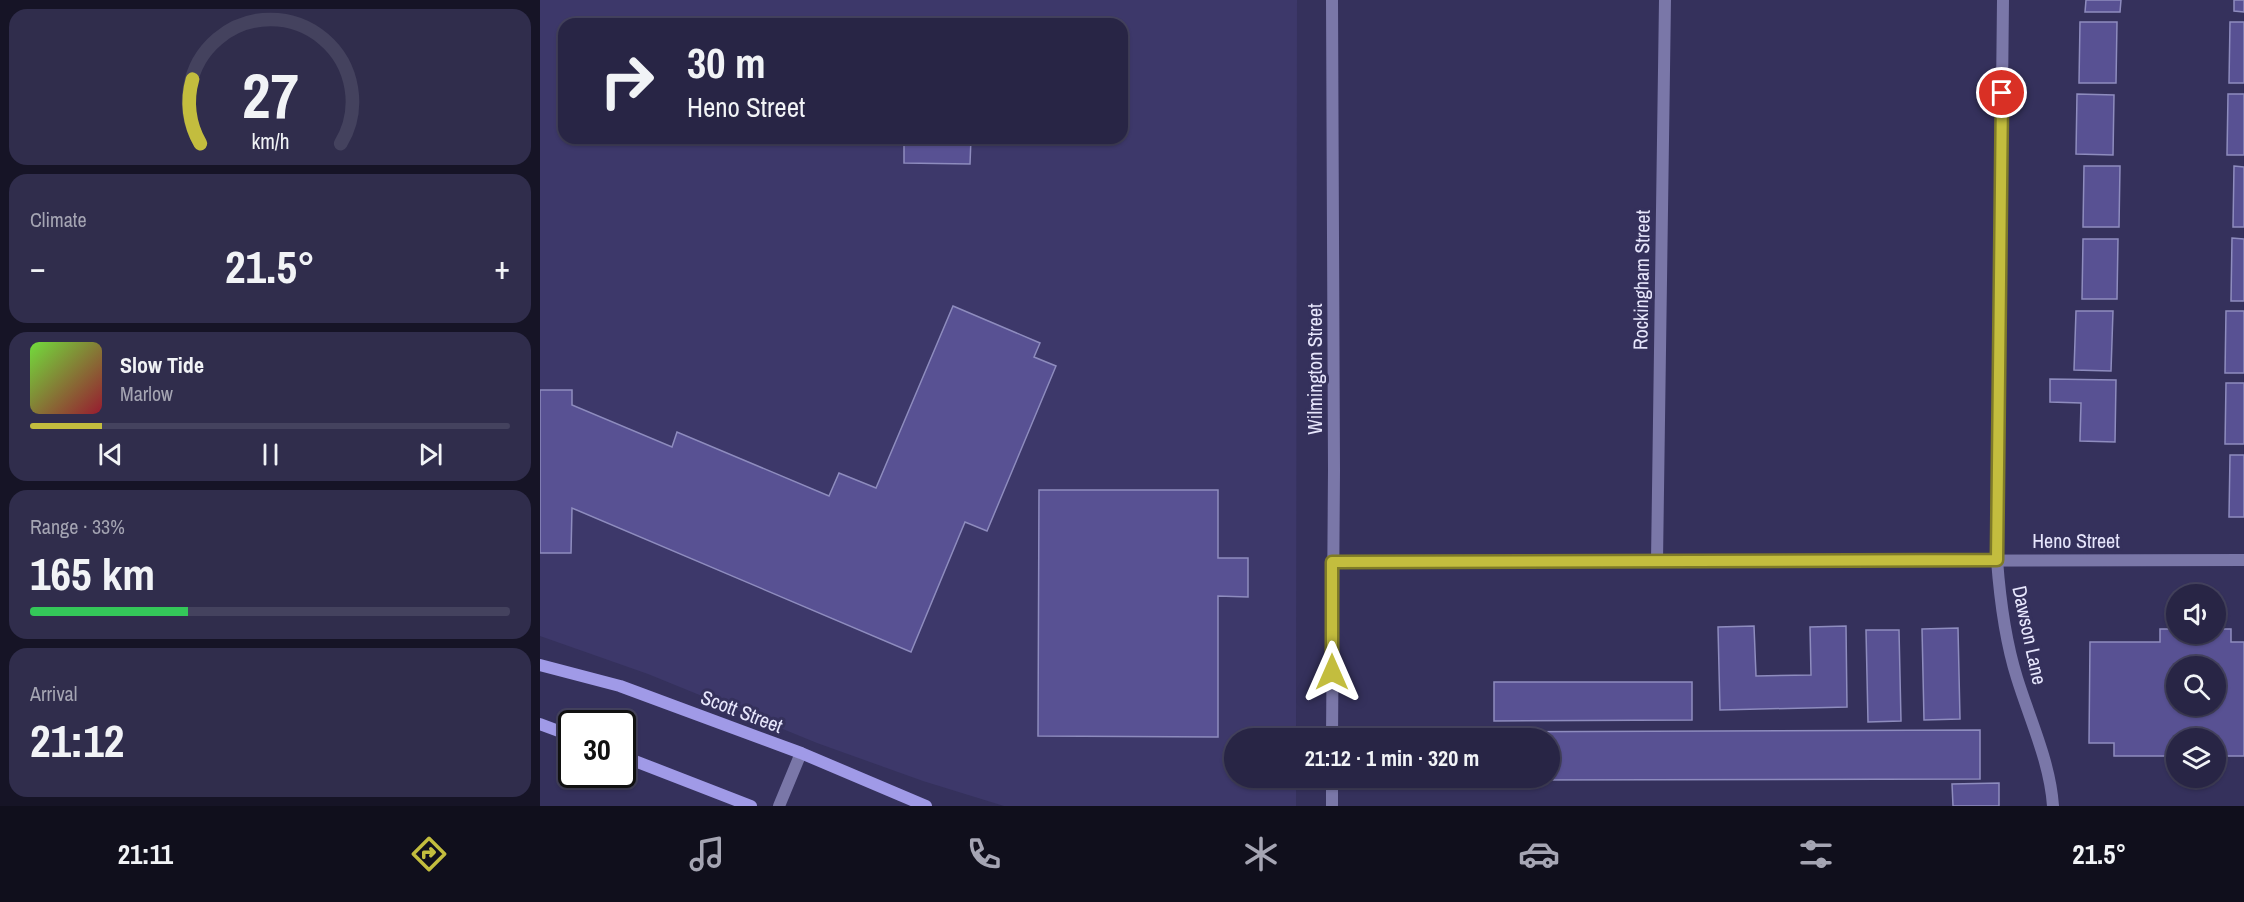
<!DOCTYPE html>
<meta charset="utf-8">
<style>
body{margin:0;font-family:"Archivo Narrow",sans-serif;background:#302d4c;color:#f1f3f6;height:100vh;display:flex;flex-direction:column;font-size:22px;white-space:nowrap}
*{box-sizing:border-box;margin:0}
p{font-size:20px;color:#a5a5b3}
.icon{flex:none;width:33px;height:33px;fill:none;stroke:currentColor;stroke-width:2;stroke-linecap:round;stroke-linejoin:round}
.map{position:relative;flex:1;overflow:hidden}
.side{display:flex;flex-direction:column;gap:9px;padding:9px;background:#161426;width:540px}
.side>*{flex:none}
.banner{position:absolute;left:18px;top:18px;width:570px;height:126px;border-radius:18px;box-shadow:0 2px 4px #0004,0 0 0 2px #44425e;background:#282545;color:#f1f3f6;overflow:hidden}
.fabs{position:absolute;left:1626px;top:584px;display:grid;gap:12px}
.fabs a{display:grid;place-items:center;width:60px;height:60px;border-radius:50%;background:#282545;box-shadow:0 2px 4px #0004,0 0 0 2px #44425e;font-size:30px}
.speed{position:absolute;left:18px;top:710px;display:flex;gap:12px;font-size:30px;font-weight:700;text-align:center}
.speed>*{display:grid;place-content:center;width:78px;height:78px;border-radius:50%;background:#282545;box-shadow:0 2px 4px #0004,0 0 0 2px #44425e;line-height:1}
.speed .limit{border:3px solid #111;border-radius:9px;background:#fff;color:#111}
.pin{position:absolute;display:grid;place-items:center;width:51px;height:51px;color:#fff;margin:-26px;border:3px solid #fff;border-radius:50%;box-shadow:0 2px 6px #0007}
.me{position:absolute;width:66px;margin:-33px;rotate:0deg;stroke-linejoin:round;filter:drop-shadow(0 0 4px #0008)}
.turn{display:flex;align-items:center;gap:21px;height:126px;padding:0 30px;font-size:27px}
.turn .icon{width:78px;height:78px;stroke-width:2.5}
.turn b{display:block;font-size:42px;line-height:51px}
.big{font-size:45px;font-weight:800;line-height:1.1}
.side .widget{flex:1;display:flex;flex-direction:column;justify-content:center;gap:9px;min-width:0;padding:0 21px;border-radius:18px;background:#302d4c}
.side .dial{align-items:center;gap:0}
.dial svg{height:156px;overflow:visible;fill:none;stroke:#44425e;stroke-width:7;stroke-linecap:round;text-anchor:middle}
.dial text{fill:#f1f3f6;stroke:none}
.song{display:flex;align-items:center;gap:18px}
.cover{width:72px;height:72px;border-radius:9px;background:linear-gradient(135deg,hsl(100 70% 55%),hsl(350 70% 35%))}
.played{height:6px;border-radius:3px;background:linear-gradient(90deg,#c3bd3e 15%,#44425e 15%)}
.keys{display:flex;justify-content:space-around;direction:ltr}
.heat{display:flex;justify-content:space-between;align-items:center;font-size:33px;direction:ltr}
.charge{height:9px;border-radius:4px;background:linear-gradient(90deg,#34c759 33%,#44425e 0)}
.trip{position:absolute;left:684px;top:728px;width:336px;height:60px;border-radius:30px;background:#282545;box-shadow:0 2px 4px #0004,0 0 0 2px #44425e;font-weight:800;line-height:60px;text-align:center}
.tab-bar{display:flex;height:96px;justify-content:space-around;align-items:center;background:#100f1c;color:#a5a5b3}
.tab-bar .icon{width:42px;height:42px}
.tab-bar .selected{color:#c3bd3e}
.tab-bar b{font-size:27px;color:#f1f3f6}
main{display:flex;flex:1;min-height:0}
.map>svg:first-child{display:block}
.built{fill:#3d386a;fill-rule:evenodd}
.building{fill:#585193;stroke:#8e8cbe;stroke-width:1.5;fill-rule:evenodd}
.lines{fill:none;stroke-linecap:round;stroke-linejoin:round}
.street{stroke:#7a77a8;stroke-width:12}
.secondary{stroke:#a09ae7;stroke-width:12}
.route-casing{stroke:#7f7b28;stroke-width:15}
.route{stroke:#c3bd3e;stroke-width:10}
.labels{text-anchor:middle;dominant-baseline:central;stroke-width:6;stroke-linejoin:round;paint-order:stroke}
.street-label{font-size:20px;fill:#e7e6fc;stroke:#35315c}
</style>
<main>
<section class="side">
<div class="widget dial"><svg viewBox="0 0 100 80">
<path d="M14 69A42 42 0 1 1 86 69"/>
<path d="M14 69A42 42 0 0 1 10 36" stroke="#c3bd3e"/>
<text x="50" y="56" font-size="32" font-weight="700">27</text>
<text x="50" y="72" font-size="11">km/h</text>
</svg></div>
<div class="widget"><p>Climate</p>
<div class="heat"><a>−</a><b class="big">21.5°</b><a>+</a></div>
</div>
<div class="widget">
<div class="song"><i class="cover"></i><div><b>Slow Tide</b><p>Marlow</p></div></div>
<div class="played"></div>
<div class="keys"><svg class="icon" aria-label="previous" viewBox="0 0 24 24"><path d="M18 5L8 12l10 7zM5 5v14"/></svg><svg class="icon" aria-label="pause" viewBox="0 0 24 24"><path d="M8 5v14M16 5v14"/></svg><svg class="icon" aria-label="next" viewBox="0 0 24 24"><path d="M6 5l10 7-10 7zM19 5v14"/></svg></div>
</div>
<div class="widget"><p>Range · 33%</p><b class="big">165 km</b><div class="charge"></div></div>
<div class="widget"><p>Arrival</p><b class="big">21:12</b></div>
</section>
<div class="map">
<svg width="1704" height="806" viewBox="0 0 1704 806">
<rect width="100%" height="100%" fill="#35315c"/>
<path class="built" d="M0 0H757L756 738H694V777H756V806H464L383 781 277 743 108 674 0 636ZM24 24H582V138H24Z"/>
<g class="building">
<path d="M1546 0H1581L1580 12H1545Z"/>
<path d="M1694 0H1704V12L1694 11Z"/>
<path d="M1540 22H1577L1576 83H1539Z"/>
<path d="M1690 22H1704V83H1689Z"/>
<path d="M1537 94 1574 95 1573 155 1536 154Z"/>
<path d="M1688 94H1704V155H1687Z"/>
<path d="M364 138H431L430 164 364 163Z"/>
<path d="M1544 166H1580L1579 227H1543Z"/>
<path d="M1694 166 1704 167V227H1693Z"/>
<path d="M1692 238 1704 239V301H1691Z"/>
<path d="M1543 239H1578L1577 299H1542Z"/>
<path d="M413 306 500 343 494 357 516 366 447 531 425 522 371 652 32 508 31 553H0V390H32V405L132 447 137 432 289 496 299 473 336 488Z"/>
<path d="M1536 311H1573L1571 371 1534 370Z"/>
<path d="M1686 311H1704V373H1685Z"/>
<path d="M1510 379 1576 380 1575 442 1540 441 1541 403 1510 402Z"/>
<path d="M1686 383H1704V444H1685Z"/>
<path d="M1690 455H1704V517H1689Z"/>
<path d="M499 490H678V558H708V597L678 596V737L498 736Z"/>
<path d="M1214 626 1216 676 1271 675 1270 627 1306 626 1307 707 1180 710 1178 627Z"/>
<path d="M1418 628 1420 719 1384 720 1382 629Z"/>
<path d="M1620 629H1636V633H1676V629H1691V642H1704V756H1676V738H1636V756H1574V743H1549L1550 642H1620ZM1636 666H1676V705H1636Z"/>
<path d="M1326 630H1359L1361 721 1328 722Z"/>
<path d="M954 682H1152V720L954 721Z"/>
<path d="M1440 730V779L952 780V777H1010V738H952L951 732Z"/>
<path d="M1459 783V806H1413L1412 784Z"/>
</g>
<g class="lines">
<g class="street">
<path d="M1463 0 1457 560C1460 600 1465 640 1477 678 1490 720 1510 762 1513 806"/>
<path d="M1117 561 1125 0"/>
<path d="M792 562 1704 560"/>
<path d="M792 738 794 470 792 0"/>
<path d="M239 806 261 753"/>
<path d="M792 806V777"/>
</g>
<g class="secondary">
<path d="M0 665 80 686 261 753 386 806"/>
<path d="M0 724 32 736"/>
<path d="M82 756 211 806"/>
</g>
</g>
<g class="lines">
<defs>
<path id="route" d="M792 672V562L1457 560 1462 93"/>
</defs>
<use href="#route" class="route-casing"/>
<use href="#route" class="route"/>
</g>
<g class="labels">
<g class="street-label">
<text transform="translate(1101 280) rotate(-89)">Rockingham Street</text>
<text transform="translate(774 369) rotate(-90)">Wilmington Street</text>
<text x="1536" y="540">Heno Street</text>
<text transform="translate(1490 635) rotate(78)">Dawson Lane</text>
<text transform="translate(202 711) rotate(21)">Scott Street</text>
</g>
</g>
</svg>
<div class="fabs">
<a><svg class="icon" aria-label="sound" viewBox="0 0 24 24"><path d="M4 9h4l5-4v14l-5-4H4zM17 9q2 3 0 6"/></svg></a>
<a><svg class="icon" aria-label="search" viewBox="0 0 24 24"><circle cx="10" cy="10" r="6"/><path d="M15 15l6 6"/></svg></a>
<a><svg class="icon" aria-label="layers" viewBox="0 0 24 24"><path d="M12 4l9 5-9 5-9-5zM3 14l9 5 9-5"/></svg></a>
</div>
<div class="speed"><div class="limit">30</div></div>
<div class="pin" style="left:1462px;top:93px;background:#d93025"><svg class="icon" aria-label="arrive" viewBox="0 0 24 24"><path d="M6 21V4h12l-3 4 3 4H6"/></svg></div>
<svg class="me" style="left:792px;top:672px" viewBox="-20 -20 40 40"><path d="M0-17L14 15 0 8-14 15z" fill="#c3bd3e" stroke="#fff" stroke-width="4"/></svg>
<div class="trip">21:12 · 1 min · 320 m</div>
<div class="banner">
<div class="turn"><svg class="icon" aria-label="right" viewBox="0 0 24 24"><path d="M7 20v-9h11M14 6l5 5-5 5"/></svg><div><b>30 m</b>Heno Street</div></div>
</div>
</div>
</main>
<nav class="tab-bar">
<b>21:11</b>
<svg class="icon selected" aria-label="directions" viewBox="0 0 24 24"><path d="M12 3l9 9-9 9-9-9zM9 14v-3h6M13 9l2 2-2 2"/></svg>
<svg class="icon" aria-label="music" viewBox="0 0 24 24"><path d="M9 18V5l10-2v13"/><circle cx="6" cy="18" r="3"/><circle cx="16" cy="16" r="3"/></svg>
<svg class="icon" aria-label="phone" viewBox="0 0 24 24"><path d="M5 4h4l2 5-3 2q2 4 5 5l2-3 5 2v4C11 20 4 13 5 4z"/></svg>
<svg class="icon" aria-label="climate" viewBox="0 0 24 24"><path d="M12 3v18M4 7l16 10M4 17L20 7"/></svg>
<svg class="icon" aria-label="car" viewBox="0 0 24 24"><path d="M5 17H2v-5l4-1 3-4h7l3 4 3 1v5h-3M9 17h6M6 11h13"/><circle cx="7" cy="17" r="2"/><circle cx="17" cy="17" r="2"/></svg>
<svg class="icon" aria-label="filters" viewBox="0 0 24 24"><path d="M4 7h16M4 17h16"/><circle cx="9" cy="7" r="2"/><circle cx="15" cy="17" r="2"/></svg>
<b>21.5°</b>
</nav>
